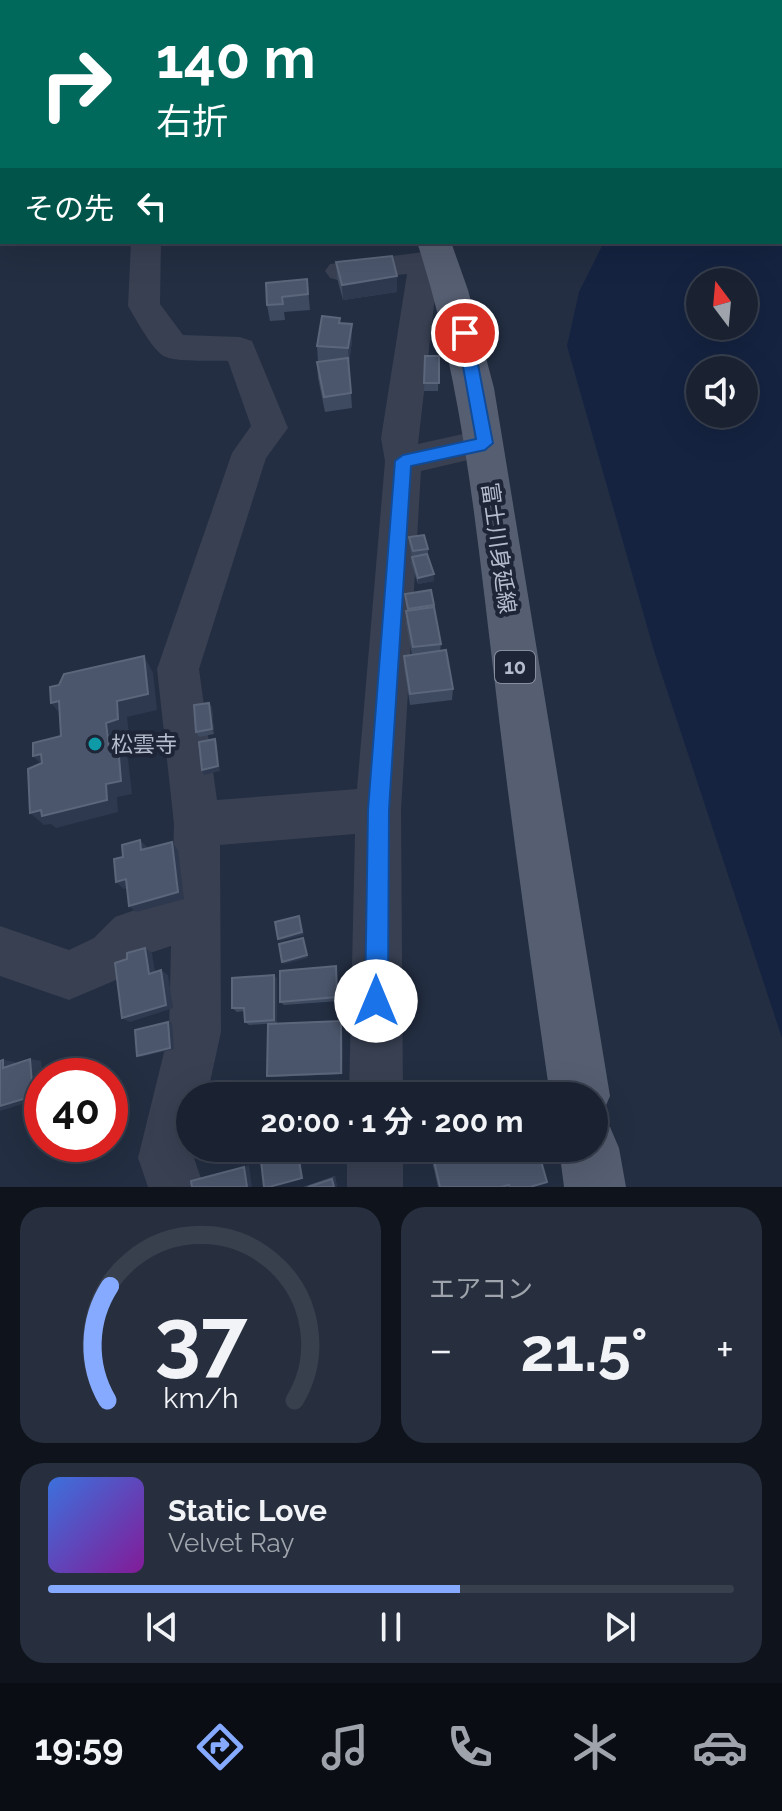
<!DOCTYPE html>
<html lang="ja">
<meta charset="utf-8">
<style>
body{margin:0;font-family:Raleway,"Noto Sans JP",sans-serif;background:#272f3e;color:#f1f3f6;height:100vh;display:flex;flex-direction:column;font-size:30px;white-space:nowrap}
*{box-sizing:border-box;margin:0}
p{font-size:26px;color:#9fa4ac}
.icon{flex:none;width:44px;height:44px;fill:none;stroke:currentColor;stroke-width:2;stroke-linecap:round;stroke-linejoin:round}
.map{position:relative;height:1187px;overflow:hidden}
.side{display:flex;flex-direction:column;gap:20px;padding:20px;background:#0e131c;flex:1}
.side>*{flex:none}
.top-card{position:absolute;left:0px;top:0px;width:782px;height:244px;box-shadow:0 8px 32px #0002,0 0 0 2px #383f4d;background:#00695c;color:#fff;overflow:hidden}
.needle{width:52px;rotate:344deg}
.buttons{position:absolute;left:686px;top:268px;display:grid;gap:16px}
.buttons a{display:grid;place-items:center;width:72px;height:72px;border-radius:50%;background:#1a2232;box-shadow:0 8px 32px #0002,0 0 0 2px #383f4d;font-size:40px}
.speed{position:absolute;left:24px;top:1058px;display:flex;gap:16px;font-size:40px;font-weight:700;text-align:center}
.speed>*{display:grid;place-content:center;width:104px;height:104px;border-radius:50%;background:#1a2232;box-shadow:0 8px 32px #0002,0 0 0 2px #383f4d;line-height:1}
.speed .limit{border:12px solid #d22;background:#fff;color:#111}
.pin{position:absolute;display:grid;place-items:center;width:68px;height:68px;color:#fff;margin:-34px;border:4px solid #fff;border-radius:50%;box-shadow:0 2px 8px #0007}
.me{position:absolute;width:88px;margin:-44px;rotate:0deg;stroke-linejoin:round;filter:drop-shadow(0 0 6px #0008)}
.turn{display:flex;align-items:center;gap:28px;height:168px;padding:0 24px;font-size:36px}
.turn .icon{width:104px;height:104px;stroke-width:2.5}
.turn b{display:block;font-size:56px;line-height:68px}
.then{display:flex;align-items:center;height:76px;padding:0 24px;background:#0003;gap:16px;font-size:30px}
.big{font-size:60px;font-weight:700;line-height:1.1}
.side .widget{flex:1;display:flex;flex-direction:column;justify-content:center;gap:12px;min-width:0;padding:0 28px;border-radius:24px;background:#272f3e}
.side .dial{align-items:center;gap:0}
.dial svg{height:208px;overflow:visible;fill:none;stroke:#383f4d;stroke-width:7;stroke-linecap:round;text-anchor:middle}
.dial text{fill:#f1f3f6;stroke:none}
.song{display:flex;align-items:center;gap:24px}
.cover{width:96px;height:96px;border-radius:12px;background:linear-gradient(135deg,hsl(220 70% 55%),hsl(290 70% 35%))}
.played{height:8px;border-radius:4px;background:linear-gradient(90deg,#86aaff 60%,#383f4d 60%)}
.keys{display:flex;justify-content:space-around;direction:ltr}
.heat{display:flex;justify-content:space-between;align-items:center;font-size:44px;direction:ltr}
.side .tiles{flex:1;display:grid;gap:20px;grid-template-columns:1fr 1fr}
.widget:last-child{grid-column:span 2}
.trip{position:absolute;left:176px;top:1082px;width:432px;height:80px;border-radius:40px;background:#1a2232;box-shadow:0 8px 32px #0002,0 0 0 2px #383f4d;font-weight:700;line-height:80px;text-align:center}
.tab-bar{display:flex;height:128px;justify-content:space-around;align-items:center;background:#0a0e14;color:#9fa4ac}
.tab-bar .icon{width:56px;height:56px}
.tab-bar .current{color:#86aaff}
.tab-bar b{font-size:36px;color:#f1f3f6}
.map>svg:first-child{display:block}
.green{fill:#263d43}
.water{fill:#152341;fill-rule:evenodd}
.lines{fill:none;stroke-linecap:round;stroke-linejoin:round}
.minor{fill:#384052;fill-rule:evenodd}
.major{fill:#565f72;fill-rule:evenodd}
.wall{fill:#3e4a60}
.shaded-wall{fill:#2e394f}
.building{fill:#4b566c;stroke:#5b667b;stroke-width:2}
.route{fill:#1a73e8;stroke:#114b97;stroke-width:2}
.culture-dot{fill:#0f9aa8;stroke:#1d2537;stroke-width:3}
.labels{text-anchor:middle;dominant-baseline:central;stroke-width:8;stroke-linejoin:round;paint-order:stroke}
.shield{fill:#1d2537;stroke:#878f9f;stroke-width:2}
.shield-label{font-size:20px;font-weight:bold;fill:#b5bccc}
.street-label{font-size:22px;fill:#b5bccc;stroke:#1d2537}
.poi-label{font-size:22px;fill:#b5bccc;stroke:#1d2537;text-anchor:start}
</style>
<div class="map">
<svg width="782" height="1187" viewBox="0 0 782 1187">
<rect width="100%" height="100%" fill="#232e42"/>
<path class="green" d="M0 0H189L2 2 0 228Z"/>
<path class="water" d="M618 0H782V1038L655 654 567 346 579 292 604 242H780V2ZM700 282H744V326H700ZM700 370H744V414H700Z"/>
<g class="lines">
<g class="minor">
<path d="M131 242H161L160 304 183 335 240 337 252 341 288 428 266 458 199 669 217 800 357 789 385 461 381 438 407 274 341 281 330 278 325 271 330 264 424 252 435 255 439 262 418 444 485 429 498 433 503 443 498 453 421 471 401 810 403 1096H349L355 834 220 845 221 1032 207 1096H190V1148H196L194 1158 204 1187H148L138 1158 169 1032 171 946 147 954 130 974 69 1000 0 976V926L69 950 94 938 115 917 172 897 174 824 157 669 232 453 251 426 228 361C213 360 173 363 162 355 151 347 135 318 128 306Z"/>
<rect x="347" y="1148" width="56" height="39"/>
</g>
<g class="major">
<path d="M307 0H333L334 2H308Z"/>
<path d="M417 242H451L468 290 494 388 610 1096 601 1117 594 1120 610 1127 619 1148 626 1187H564L559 1148H594V1096H550C530 956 510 816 494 676 476 529 463 383 417 242Z"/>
</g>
</g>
<g class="wall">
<path d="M336 262 397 292 343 300 337 278Z"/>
<path d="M307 279 310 310 284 312 285 320 270 321 267 305Z"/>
<path d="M352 340 349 363 352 408 325 412 318 378 317 362H321H318L317 346Z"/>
<path d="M425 356H439L438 391H424Z"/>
<path d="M409 537 428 549V554L434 574V581L418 584 411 563 412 557 409 544Z"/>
<path d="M405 594 434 605 441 644 440 651 453 689 452 700 410 705 404 667V656L412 655 406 623 407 611Z"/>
<path d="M209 703 212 708 214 734 199 737 196 732Z"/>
<path d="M337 971 339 1001 284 1005 280 1002Z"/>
<path d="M274 975 277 979V1023L249 1025 245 1022 244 1011 237 1012 232 1008Z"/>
<path d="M342 1024 343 1074 271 1077 267 1076Z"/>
<path d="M429 1148H558L541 1161 530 1187H438Z"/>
<path d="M335 1176 337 1187H303Z"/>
</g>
<g class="shaded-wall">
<path d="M397 276V292L343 300 342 285Z"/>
<path d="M352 324V340L349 363 348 348Z"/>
<path d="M434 574V581L418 584V578Z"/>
<path d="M144 656 153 673 157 710 127 717 129 735 117 738 119 761 109 747 106 723 117 701Z"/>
<path d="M59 701 64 718 51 703Z"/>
<path d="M209 703 212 708 214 734 212 729Z"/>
<path d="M215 739 217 744 220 771 204 775 202 770Z"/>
<path d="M118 745 128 759 132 794 117 797 118 812 56 828 51 824 44 825 30 813 106 784Z"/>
<path d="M41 754 47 770 33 756Z"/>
<path d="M140 840 147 847 148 858 141 850Z"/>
<path d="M172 842 178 850 184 899 136 912 129 906Z"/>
<path d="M126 879 134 886 124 889 116 882Z"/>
<path d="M299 916 304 935 280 941 278 939Z"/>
<path d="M303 938 308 958 284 964 282 962Z"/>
<path d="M145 948 152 953 156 978 149 974Z"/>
<path d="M336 966 337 971 339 1001 337 997Z"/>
<path d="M161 970 168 975 173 1008 130 1022 122 1018Z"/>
<path d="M274 975 277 979V1023L274 1020Z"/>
<path d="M341 1021 342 1024 343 1074 341 1073Z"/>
<path d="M168 1022 172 1023 174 1049 141 1057 137 1056Z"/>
<path d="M30 1059 41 1061 43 1076 42 1098 0 1111V1106Z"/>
<path d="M3 1060 15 1062V1070L3 1068Z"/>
<path d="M297 1150H299L303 1177 302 1178Z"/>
<path d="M249 1165 252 1187H247L244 1167Z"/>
<path d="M335 1176 337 1187H334L332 1179Z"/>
</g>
<g class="building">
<path d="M392 256 397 276 342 285 336 262Z"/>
<path d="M307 279 308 294 282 297 283 304 267 305 266 283Z"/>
<path d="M322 316 340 318 339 323 352 324 348 348 317 346Z"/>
<path d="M425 356H439V383H424Z"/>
<path d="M348 358 351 393 324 397 317 362Z"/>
<path d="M424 535 428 549 413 551 409 537Z"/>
<path d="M427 554 434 574 418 578 412 557Z"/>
<path d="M431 590 434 605 408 609 405 594Z"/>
<path d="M434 607 441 644 413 647 406 611Z"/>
<path d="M446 650 453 689 410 694 404 656Z"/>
<path d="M144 656 148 694 117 701 118 719 106 723 109 747 118 745 121 781 106 784 107 800 42 816 41 810 30 813 28 769 42 763 41 754 33 756V743L61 736 59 701 51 703 50 687 59 685 64 674Z"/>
<path d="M209 703 212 729 196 732 194 705Z"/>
<path d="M215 739 218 766 202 770 199 742Z"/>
<path d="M140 840 141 850 172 842 178 892 129 906 126 879 116 882 114 859 123 857 122 845Z"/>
<path d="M299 916 302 932 278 939 275 922Z"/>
<path d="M303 938 307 955 282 962 279 944Z"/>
<path d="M145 948 149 974 161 970 166 1005 122 1018 115 963 127 959V953Z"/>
<path d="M336 966 337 997 280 1002V971Z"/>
<path d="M274 975V1020L245 1022 244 1008H232V978Z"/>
<path d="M341 1021V1073L267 1076 268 1024Z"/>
<path d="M168 1022 170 1048 137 1056 135 1030Z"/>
<path d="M30 1059 33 1096 0 1106V1061L3 1060V1068Z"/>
<path d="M431 1148H558L560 1154 541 1161 547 1182 530 1187H510L509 1185 501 1187H440Z"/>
<path d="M297 1150 302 1178 269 1187H264L261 1161Z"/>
<path d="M244 1167 247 1187H192L191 1181Z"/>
<path d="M332 1179 334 1187H308Z"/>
</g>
<path class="route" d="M465 328 472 333 493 443 485 450 411 466 389 810 388 1001 385 1009 376 1012 368 1009 365 1001 368 810 395 461 403 455 476 439 457 333Z"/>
<circle class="culture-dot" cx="95" cy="744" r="8"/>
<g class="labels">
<rect class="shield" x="495" y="651" width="40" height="32" rx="6"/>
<g class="shield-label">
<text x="515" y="667">10</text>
</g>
<g class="street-label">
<text transform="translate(499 548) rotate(82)">富士川身延線</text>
</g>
<g class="poi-label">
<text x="111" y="744">松雲寺</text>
</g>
</g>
</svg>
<div class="buttons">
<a><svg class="needle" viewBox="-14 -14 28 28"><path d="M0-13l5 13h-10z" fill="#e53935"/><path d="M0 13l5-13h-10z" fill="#9fa4ac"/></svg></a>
<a><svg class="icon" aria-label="sound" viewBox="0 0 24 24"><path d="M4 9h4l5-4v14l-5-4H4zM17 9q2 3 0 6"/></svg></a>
</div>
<div class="speed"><div class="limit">40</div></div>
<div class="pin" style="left:465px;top:333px;background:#d93025"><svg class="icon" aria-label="arrive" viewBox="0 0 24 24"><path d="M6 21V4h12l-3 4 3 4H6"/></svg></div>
<svg class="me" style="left:376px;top:1001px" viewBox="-20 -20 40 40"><circle r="19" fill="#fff"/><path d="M0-13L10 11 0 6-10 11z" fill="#1a73e8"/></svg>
<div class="trip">20:00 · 1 分 · 200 m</div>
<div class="top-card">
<div class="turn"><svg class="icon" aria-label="right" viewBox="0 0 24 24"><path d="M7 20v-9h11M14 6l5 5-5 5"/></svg><div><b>140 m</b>右折</div></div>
<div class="then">その先<svg class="icon" aria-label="left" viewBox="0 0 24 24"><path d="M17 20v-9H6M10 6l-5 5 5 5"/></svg></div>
</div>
</div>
<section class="side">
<div class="tiles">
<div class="widget dial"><svg viewBox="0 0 100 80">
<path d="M14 69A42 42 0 1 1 86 69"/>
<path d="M14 69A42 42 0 0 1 15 25" stroke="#86aaff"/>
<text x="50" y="56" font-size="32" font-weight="700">37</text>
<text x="50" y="72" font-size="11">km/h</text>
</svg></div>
<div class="widget"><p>エアコン</p>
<div class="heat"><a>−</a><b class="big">21.5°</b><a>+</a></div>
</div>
<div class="widget">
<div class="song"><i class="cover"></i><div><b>Static Love</b><p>Velvet Ray</p></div></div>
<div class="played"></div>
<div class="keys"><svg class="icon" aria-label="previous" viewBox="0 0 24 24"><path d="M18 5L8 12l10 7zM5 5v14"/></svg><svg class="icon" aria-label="pause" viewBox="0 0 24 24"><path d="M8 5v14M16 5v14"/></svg><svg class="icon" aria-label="next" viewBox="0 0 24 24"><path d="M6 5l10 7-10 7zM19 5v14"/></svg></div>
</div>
</div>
</section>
<nav class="tab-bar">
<b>19:59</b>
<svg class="icon current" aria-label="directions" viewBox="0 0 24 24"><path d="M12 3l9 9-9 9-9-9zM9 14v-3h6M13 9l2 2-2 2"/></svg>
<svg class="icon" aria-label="music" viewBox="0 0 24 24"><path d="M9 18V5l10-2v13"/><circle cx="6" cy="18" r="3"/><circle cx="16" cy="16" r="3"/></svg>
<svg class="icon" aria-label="phone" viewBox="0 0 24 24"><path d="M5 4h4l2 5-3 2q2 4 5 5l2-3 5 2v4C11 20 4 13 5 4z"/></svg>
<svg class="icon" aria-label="climate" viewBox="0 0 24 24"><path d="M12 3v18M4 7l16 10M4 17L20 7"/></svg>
<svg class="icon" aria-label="car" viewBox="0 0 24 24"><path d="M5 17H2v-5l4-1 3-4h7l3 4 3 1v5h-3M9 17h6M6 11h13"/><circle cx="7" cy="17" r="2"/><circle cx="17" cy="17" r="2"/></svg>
</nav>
